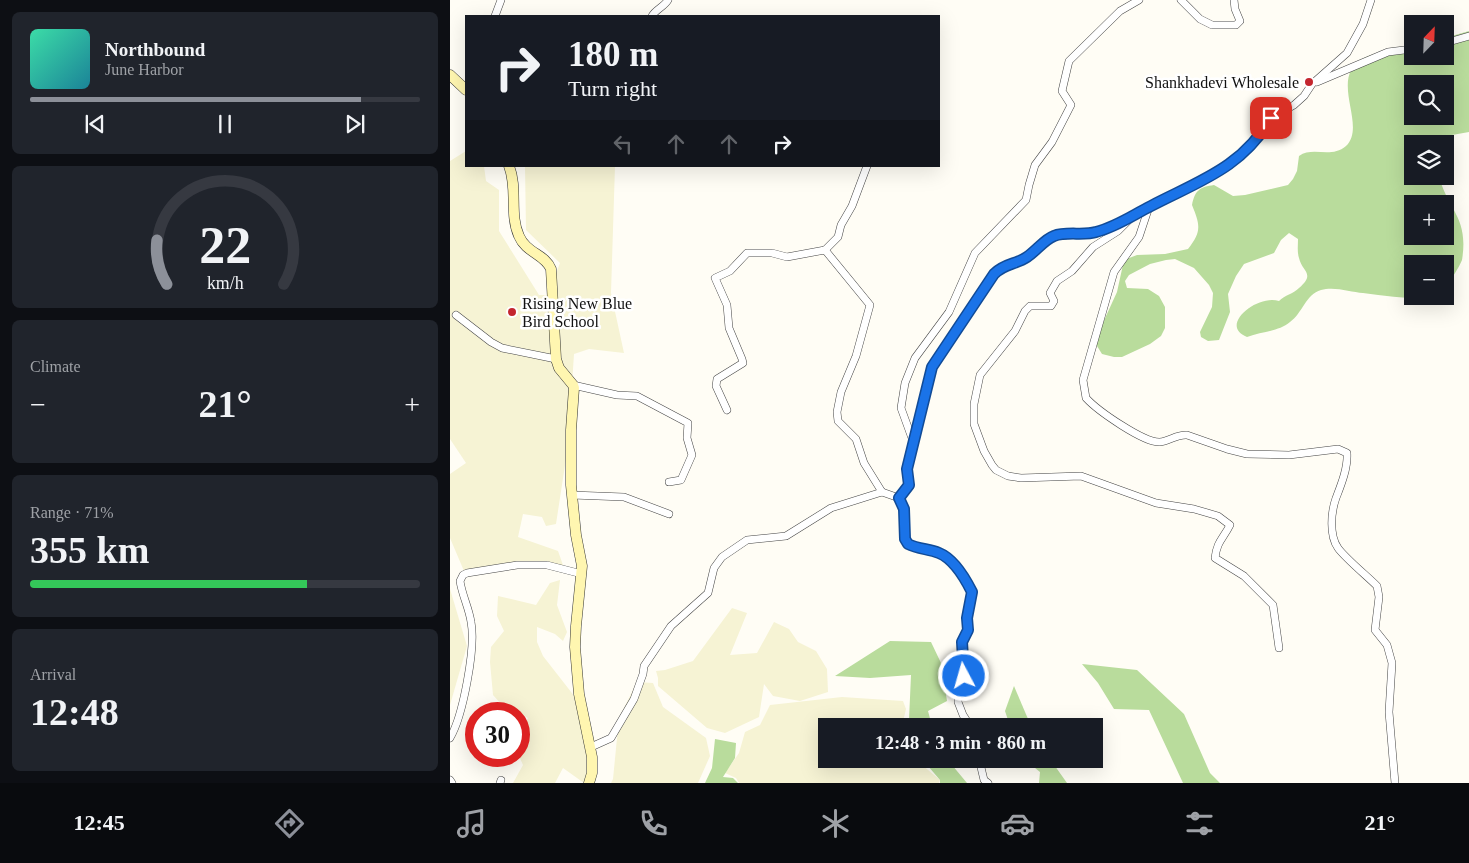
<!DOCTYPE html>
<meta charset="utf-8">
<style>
body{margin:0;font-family:Georgia,serif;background:#20242c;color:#f1f3f6;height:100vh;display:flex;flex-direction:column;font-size:19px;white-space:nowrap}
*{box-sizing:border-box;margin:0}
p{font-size:16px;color:#9ea1a6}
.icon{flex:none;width:28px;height:28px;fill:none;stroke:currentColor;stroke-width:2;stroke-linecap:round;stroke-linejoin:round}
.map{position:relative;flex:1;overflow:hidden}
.details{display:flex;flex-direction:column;gap:12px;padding:12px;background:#0d0f14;width:450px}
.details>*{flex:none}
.top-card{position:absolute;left:15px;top:15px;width:475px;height:152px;border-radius:0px;box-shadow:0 5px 20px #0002;background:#171b24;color:#f1f3f6;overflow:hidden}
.needle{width:32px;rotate:23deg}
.buttons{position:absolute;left:954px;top:15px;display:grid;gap:10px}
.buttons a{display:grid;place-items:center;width:50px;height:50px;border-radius:0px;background:#171b24;box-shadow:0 5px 20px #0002;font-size:25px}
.speed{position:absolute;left:15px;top:702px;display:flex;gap:10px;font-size:25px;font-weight:700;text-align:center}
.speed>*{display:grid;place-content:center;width:65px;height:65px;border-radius:50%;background:#171b24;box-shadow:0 5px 20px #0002;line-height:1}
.speed .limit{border:8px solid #d22;background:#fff;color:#111}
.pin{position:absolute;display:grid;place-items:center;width:42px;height:42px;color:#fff;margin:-21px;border-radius:10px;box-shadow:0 2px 8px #0006}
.me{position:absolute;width:55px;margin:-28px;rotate:354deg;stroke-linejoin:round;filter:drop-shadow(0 0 4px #0008)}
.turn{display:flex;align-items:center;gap:18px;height:105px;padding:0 20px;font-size:22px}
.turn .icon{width:65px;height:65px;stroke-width:2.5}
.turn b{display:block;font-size:35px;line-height:42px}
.lanes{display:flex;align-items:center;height:48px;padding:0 20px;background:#0003;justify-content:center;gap:25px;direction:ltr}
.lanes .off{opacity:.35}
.big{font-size:38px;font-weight:800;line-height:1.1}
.details .widget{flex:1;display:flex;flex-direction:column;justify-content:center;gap:8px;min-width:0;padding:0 18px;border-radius:8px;background:#20242c}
.details .dial{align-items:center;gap:0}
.dial svg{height:130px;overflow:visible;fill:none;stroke:#363941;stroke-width:7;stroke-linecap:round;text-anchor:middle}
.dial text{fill:#f1f3f6;stroke:none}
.song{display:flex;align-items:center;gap:15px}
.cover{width:60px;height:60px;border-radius:8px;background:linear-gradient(135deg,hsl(160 70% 55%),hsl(190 70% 35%))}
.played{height:5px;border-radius:2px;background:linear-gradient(90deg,#8c9099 85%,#363941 85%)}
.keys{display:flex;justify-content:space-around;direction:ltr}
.heat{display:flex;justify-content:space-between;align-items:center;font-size:28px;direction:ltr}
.charge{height:8px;border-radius:4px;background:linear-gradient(90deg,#34c759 71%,#363941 0)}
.trip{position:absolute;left:368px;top:718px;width:285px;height:50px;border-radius:0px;background:#171b24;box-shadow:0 5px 20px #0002;font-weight:800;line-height:50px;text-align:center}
.tabs{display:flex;height:80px;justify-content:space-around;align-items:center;background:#090b0e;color:#9ea1a6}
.tabs .icon{width:35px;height:35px}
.tabs .selected{color:#8c9099}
.tabs b{font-size:22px;color:#f1f3f6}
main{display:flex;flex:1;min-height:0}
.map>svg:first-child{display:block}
.farmland{fill:#f6f3d4}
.forest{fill:#b9dc9c;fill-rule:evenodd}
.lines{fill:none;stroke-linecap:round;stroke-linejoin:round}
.street-casing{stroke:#444;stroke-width:8}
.secondary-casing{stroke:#333;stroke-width:11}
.street{stroke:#fff;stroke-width:7}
.secondary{stroke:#fff6b0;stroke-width:10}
.route-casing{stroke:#114b97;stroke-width:12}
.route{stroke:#1a73e8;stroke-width:9}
.poi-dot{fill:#c4262e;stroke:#fff;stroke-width:2}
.labels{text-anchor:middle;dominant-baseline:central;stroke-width:5;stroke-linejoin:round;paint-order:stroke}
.poi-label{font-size:16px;fill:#111;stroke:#fff;text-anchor:end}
</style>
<main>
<section class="details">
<div class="widget">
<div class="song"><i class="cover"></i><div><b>Northbound</b><p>June Harbor</p></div></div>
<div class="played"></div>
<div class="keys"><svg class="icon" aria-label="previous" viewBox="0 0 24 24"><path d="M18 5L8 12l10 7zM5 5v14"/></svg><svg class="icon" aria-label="pause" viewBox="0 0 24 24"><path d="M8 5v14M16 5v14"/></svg><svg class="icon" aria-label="next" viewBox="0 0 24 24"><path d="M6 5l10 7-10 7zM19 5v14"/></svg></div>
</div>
<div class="widget dial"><svg viewBox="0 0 100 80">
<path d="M14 69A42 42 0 1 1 86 69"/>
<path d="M14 69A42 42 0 0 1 8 42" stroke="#8c9099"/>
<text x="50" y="56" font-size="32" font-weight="700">22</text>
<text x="50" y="72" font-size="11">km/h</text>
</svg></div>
<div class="widget"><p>Climate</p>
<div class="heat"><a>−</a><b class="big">21°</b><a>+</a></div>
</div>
<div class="widget"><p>Range · 71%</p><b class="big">355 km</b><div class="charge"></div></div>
<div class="widget"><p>Arrival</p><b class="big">12:48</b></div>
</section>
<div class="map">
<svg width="1019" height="783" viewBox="0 0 1019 783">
<rect width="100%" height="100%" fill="#fffdf5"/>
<g class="farmland">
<path d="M16 151V166H34L36 181 49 190V231L89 295H98L110 263 76 230 75 166H165L161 293 174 353 139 349 124 354 118 446 106 524 96 526 92 517 73 514 68 537 108 551 113 565 14 571 0 538V474L16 463 0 439V161Z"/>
<path d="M110 580 107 605 117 632 113 641 105 634 87 627V642L93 656 125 697 134 727 138 751 137 783H134L113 768 105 783H63L73 765 69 756V731L71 732 78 718 64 709 52 705 43 695 40 662 41 647 54 631 47 616 48 596 86 605 100 583Z"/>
<path d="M0 589 17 646 0 705Z"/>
<path d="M282 608 297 613 280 655 307 653 324 622 339 629 348 642 366 651 377 669 378 692 350 701 323 696 314 684 309 717 275 733 257 728 208 686V678L206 671 215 670 243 661Z"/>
<path d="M187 682 203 683 213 707 256 738 260 756 248 783H161L163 779 169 718Z"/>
<path d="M392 697 453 701 456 709 452 726H376V759H465L490 780 489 783H289L286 778 275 773 289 753 295 732 310 725 320 705Z"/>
</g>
<g class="forest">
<path d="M1019 31V132L1002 135 998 154 995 156V144H962V176H989C998 211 1019 217 1012 260 1008 269 1002 279 995 286V264H962V296H976L974 299C954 298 933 296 913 293 901 292 884 286 871 290 856 294 852 314 840 322 828 332 812 331 797 337 768 326 807 294 829 301 835 295 843 294 849 288 866 273 852 272 849 258 847 252 848 245 848 239L839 233 831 240 824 253 794 264 786 276 778 294 780 312 769 340 758 341 751 337 750 332 762 307 763 293 759 285 744 268 725 259 716 260 700 264 679 275 675 281 677 288 698 289 709 296 715 307V328L711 336 700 344 672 357H664L652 354 647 346 646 338 667 292 674 260 687 255 715 254 738 249C752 231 750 225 742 205 745 190 750 187 764 185L783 196 795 195 838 185 843 179 847 171 849 156C863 146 881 159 896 146 918 125 877 77 914 58 924 53 937 51 947 48L953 52 957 61 967 60 977 56H995V38ZM962 84H995V116H962ZM962 204H995V236H962Z"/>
<path d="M440 641 481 642 491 663 497 701 478 711 482 726H460L459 720 461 675 420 678 385 676Z"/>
<path d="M632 664 687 670 734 714 760 773 770 783H733L699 710 664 709 648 683Z"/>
<path d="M564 686 581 726H560L555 711Z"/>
<path d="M265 739 286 743 285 758 273 777 283 778 288 783H255L262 768Z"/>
<path d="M472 759H497L517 783H490V780Z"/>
<path d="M574 759H600L617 783H589L590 772Z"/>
</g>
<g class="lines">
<defs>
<g id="street">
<path d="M731 0 750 19 762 25H786L790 21 785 9 784 0"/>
<path d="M45 16 51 0"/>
<path d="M202 16C206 9 214 7 218 0"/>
<path d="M995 43 1019 36"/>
<path d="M867 82 938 52 962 49"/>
<path d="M699 207 689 237 664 272 633 380 636 398C648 411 694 443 710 442 720 441 727 434 737 435L777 449 797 454 839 455 888 449 897 453C898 468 891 485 886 498 881 512 879 535 888 548 895 558 917 576 927 586L929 597 925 630 937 645 942 663 939 712 945 783"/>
<path d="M679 220 668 231 643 247 622 271 607 281 600 293 604 301 601 306H580L575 311 565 331 530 375 524 404V424L534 451 542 465 546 470 558 476 571 478 631 476 706 503 744 509 768 516 780 525C773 539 767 541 765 558L794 576 823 605 829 648"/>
<path d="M375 250 388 237 391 225 402 206 417 166"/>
<path d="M6 315 41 342 52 348 106 359"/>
<path d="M123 385 167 395 187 396 238 423 237 438 242 455 231 480 219 482"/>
<path d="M277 410 266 386 267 379 293 363 292 359 279 328 277 305 265 278 280 271 297 253H322L337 257 375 250 420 305 406 356 391 392 387 412 388 421 406 439 414 463 432 492"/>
<path d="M463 441 451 408 455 383 465 358 499 312 525 253 576 200 579 185 585 165 602 142 621 105 612 91 619 61 670 11 689 0"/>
<path d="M122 495 174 497 219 514"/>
<path d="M449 498 454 509 455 539 458 544C468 549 479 549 489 553 504 559 515 578 522 592L517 618 518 630 512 642 514 675 508 688V702L513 715 520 726"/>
<path d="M0 738C13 716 26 647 21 622 19 608 12 595 10 581L13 575 17 573 67 565H97L132 574"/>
<path d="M141 747 161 738 184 699 193 674 194 666 221 626 258 593 264 568 272 557 297 540 336 536 381 508 432 492 449 498 459 485 457 469 482 367 544 274 552 267 575 258 604 236 645 233 681 218 699 207 759 178 787 159 799 149 805 139 814 130 821 118 844 105 854 96 862 84 897 53 913 24 921 0"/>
<path d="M529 759 534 780 538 783"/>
<path d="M0 780 2 783"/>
<path d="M50 783 51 780"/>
</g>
<g id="secondary">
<path d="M0 75 16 90"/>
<path d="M59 166C68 189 59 214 69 236 76 253 95 254 101 269L106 359 109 368 123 385 124 388 121 430V485L126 535 132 566 126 626 125 647 129 694 142 757V773L139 783"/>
</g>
</defs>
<use href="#street" class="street-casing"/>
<use href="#secondary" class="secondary-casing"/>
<use href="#street" class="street"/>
<use href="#secondary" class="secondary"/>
</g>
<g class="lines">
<defs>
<path id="route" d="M514 676 512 642 518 630 517 618 522 592C515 578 504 559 489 553 479 549 468 549 458 544L455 539 454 509 449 498 459 485 457 469 482 367 544 274C555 263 565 265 577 257 586 251 595 239 604 236 616 231 634 236 646 232 666 227 683 215 701 206 749 181 792 168 821 118"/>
</defs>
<use href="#route" class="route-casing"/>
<use href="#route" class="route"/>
</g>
<g class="poi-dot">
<circle cx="859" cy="82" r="5"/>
<circle cx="62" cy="312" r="5"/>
</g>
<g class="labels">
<g class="poi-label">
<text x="849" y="82">Shankhadevi Wholesale</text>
<text x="72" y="303" text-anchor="start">Rising New Blue<tspan x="72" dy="18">Bird School</tspan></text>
</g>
</g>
</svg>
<div class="buttons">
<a><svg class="needle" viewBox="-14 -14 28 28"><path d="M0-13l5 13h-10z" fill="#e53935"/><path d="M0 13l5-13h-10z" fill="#9ea1a6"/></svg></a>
<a><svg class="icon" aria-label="search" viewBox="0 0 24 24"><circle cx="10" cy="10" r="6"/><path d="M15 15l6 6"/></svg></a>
<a><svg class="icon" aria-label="layers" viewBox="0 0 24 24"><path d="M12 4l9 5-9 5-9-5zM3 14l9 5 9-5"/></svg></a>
<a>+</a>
<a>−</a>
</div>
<div class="speed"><div class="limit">30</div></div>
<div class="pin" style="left:821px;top:118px;background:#d93025"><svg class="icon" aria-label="arrive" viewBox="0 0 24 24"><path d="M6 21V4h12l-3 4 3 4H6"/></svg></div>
<svg class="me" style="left:514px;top:676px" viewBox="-20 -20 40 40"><circle r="17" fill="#1a73e8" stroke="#fff" stroke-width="3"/><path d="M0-11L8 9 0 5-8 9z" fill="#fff"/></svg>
<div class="trip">12:48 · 3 min · 860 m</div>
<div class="top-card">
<div class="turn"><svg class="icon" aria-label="right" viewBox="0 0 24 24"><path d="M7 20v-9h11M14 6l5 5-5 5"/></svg><div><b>180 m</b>Turn right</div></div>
<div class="lanes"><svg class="icon off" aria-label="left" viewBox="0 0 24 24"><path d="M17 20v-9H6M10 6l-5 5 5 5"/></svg><svg class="icon off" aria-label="ahead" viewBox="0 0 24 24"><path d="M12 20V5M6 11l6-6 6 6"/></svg><svg class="icon off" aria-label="ahead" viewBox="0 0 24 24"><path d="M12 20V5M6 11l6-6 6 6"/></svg><svg class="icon" aria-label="right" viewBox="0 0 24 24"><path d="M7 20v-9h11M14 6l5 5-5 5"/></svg></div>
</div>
</div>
</main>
<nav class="tabs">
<b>12:45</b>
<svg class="icon selected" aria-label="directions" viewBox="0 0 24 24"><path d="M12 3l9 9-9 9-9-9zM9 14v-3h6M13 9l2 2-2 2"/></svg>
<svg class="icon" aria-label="music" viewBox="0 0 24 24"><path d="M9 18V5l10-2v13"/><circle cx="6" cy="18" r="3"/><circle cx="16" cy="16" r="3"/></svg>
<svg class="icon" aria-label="phone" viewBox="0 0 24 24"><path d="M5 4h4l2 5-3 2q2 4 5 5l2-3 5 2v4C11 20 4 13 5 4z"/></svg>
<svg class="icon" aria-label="climate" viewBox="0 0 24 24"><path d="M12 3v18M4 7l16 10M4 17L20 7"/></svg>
<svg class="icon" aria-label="car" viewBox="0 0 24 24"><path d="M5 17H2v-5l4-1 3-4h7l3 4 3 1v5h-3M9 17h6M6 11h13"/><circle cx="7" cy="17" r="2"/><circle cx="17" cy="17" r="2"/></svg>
<svg class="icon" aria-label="filters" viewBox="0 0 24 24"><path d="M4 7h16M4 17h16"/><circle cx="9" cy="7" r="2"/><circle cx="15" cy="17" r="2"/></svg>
<b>21°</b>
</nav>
